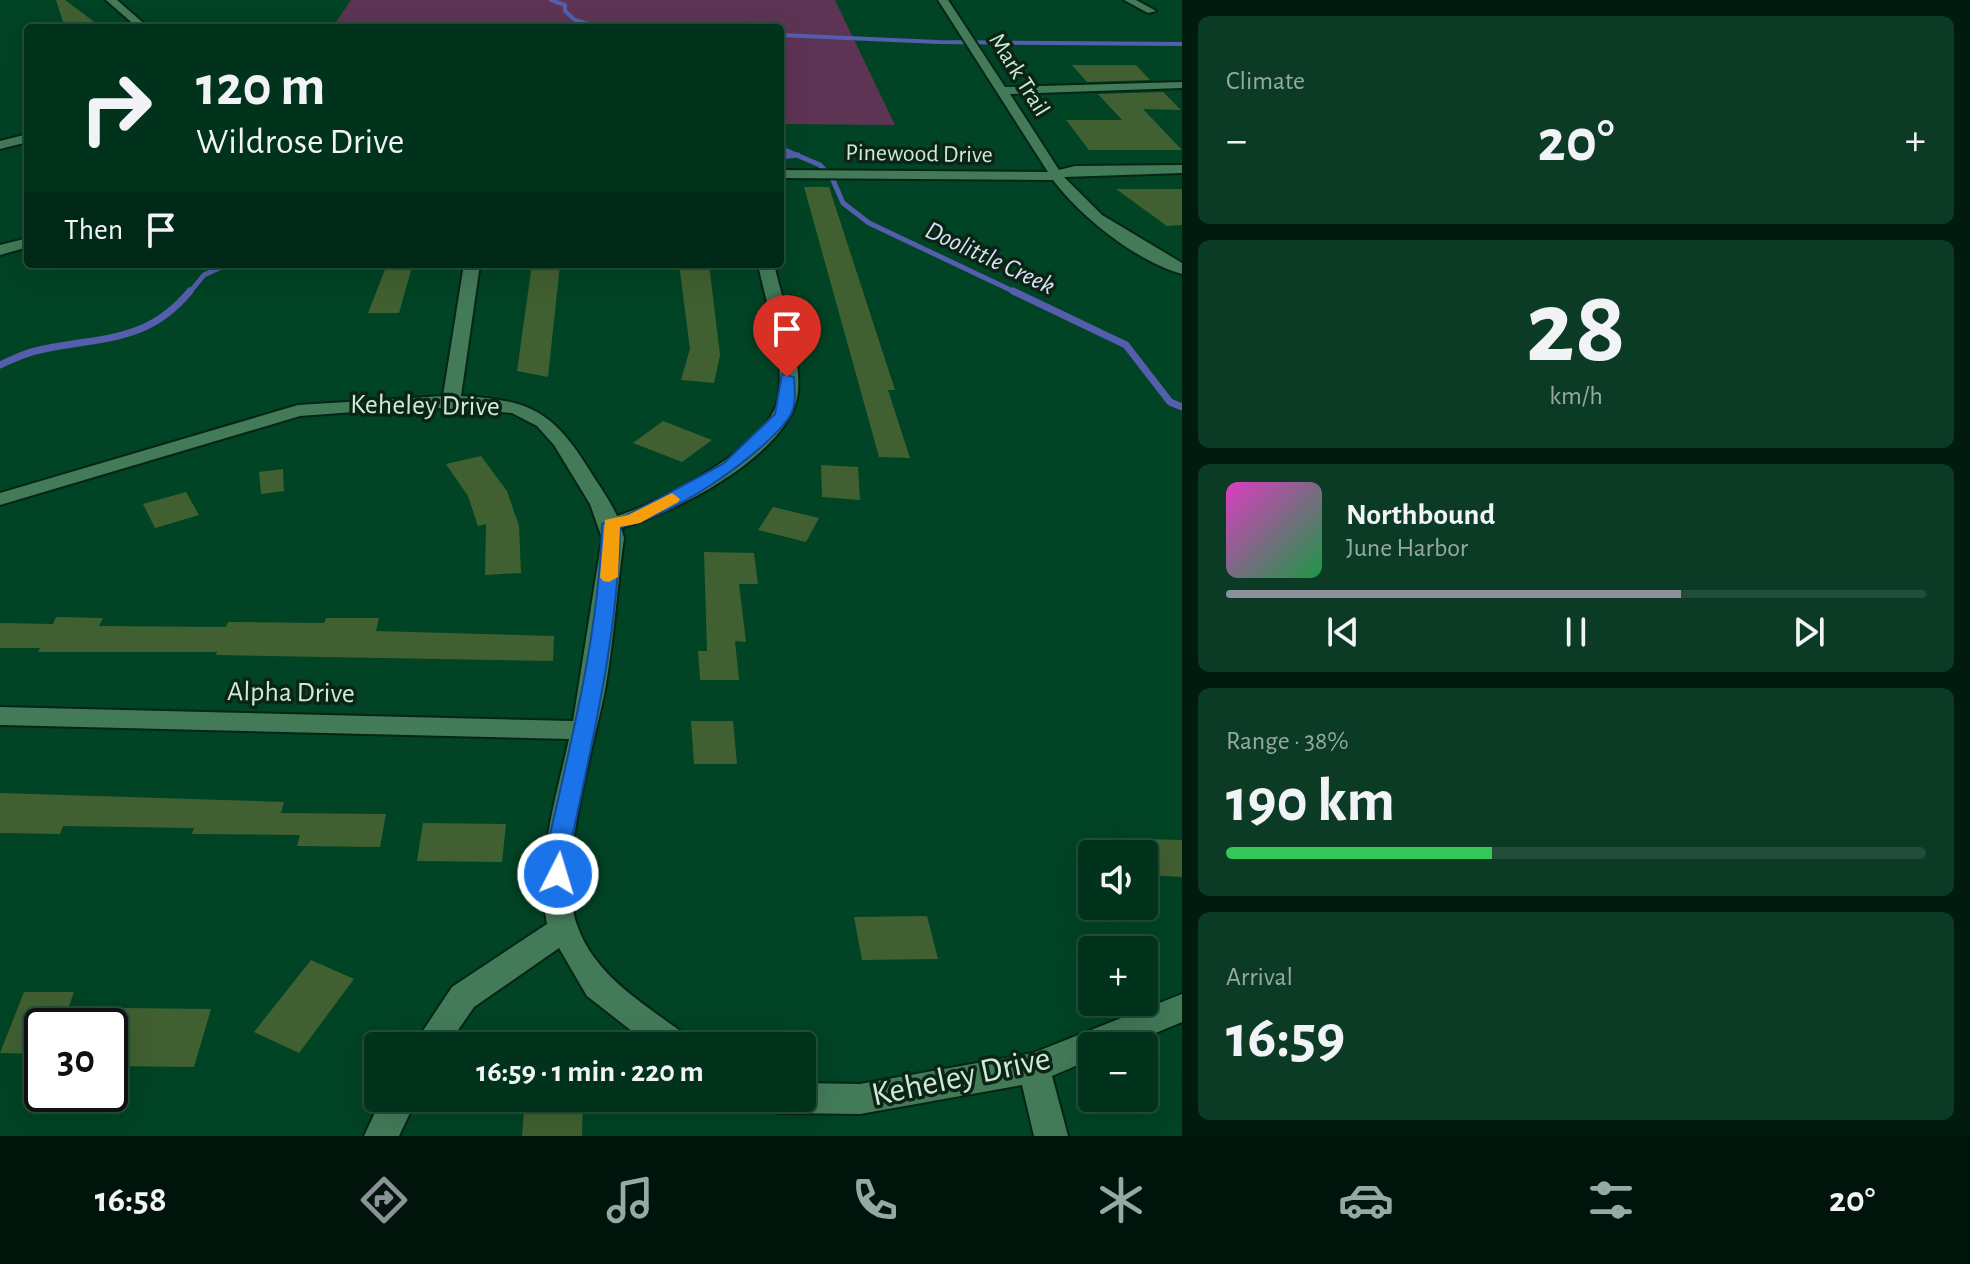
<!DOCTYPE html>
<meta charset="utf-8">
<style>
body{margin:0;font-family:"Alegreya Sans",sans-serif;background:#0b3a25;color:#f1f3f6;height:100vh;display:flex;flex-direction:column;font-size:30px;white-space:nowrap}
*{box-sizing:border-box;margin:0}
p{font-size:26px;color:#96aaa3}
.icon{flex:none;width:44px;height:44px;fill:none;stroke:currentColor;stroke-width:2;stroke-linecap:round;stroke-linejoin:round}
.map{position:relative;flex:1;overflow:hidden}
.drawer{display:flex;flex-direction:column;gap:16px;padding:16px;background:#011c0f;width:788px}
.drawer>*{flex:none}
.guide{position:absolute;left:24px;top:24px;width:760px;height:244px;border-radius:8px;box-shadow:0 8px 32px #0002,0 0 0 2px #234d3b;background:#01321c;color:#f1f3f6;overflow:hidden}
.tools{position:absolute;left:1078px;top:840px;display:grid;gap:16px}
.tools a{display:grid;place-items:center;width:80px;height:80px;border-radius:8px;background:#01321c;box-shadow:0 8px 32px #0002,0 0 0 2px #234d3b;font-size:40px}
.speed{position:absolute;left:24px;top:1008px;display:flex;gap:16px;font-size:40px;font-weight:700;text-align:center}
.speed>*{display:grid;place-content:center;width:104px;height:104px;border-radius:50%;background:#01321c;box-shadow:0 8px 32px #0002,0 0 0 2px #234d3b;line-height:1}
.speed .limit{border:4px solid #111;border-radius:12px;background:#fff;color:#111}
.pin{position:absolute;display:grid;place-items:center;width:68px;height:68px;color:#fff;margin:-82px -34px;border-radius:50% 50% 50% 0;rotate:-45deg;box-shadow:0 0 8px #0007}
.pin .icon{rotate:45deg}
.me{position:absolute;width:88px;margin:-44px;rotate:5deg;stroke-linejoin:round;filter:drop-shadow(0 0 6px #0008)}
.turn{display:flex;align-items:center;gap:28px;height:168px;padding:0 40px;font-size:36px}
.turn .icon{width:104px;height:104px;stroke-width:2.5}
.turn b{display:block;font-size:56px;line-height:68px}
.then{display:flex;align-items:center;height:76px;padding:0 40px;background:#0003;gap:16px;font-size:30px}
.big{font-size:60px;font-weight:600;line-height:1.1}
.drawer .card{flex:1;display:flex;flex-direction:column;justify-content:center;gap:12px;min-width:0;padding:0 28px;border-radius:12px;background:#0b3a25}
.drawer .dial{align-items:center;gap:0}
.dial b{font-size:104px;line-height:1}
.song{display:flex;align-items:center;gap:24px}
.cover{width:96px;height:96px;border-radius:12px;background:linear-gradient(135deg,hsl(310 70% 55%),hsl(140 70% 35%))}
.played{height:8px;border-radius:4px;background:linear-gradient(90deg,#8c9099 65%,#234d3b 65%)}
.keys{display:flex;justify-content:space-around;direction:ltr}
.heat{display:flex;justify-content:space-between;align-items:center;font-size:44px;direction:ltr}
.charge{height:12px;border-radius:6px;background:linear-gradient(90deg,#34c759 38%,#234d3b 0)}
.trip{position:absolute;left:364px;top:1032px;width:452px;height:80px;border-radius:8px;background:#01321c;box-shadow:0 8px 32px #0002,0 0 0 2px #234d3b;font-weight:600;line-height:80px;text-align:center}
.tabs{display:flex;height:128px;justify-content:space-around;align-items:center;background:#00140b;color:#96aaa3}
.tabs .icon{width:56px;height:56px}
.tabs .current{color:#8c9099}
.tabs b{font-size:36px;color:#f1f3f6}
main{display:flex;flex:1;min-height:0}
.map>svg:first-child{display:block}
.green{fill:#5e3454}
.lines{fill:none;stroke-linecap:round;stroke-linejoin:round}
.stream-far2{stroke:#555ead;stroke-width:4}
.stream-far1{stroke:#555ead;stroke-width:5}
.stream{stroke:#555ead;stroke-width:7}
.building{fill:#416031}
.minor-casing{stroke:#062514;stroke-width:4}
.minor{fill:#437b59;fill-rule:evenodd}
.route{fill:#1a73e8;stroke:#114b97;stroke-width:2}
.slow{fill:#f59e0b}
.labels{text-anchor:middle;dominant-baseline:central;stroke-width:7;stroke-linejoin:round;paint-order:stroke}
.far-street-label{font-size:24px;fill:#cdead6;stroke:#0c2416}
.far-water-label{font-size:26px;font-style:italic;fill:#dce1f7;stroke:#0c2416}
.street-label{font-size:28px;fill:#cdead6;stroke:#0c2416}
.near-street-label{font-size:34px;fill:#cdead6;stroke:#0c2416}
</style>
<main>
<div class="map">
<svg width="1182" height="1136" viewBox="0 0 1182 1136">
<rect width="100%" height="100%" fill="#014325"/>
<path class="green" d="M351 0H835L895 125 780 124V28H332Z"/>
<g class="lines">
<g class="stream-far2">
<path d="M551 0 565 5V11L575 20 602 28"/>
<path d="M780 35 938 42 1182 44"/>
</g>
<g class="stream-far1">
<path d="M780 148 820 165 833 180 843 203 869 223 1017 293"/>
<path d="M780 157 798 155"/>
<path d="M189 293 204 275 228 264"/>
</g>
<g class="stream">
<path d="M1013 291 1126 345 1170 402 1182 407"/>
<path d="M0 365C11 360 23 354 35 351 96 336 145 346 190 291"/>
</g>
</g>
<g class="building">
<path d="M56 0H65L100 26 65 28Z"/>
<path d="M1072 65H1136L1150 80 1087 82Z"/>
<path d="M1163 92 1181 110 1143 109 1182 150H1089L1066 120H1122L1098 94Z"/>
<path d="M804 187H829L895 390H888L910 458 879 457Z"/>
<path d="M1116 189H1182V225L1167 226Z"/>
<path d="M532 264 560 265 548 377 517 371Z"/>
<path d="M679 264H709L720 355 714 383 681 380 690 349Z"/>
<path d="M386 267H412L399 313H368Z"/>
<path d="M663 421 712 440 682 462 633 443Z"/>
<path d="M481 456 507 491 519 526 521 573 485 575 486 524 478 526 468 496 446 464Z"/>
<path d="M821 465 858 467 860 500 822 497Z"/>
<path d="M283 469 284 491 261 494 259 472Z"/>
<path d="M186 492 199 515 155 528 143 504Z"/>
<path d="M773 507 819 518 806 542 758 530Z"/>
<path d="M704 552 754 553 758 584H739L746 642 735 641 739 680H700L698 651H707Z"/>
<path d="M56 617 103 618 99 626 226 627 228 622 324 623 326 618H379L376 631 554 636 553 661 216 655 217 652H38L40 648H0V623L53 624Z"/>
<path d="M691 721H733L737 764H694Z"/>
<path d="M0 793 284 802 281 813 386 814 380 847 297 846 300 835 192 834 194 828 63 826 60 834 0 833Z"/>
<path d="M423 823 506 824 502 862 417 861Z"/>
<path d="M1144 839 1182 840V877L1144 875Z"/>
<path d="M927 916 938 959 862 960 854 917Z"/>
<path d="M311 960 354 979 299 1053 254 1032Z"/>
<path d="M24 992H74L62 1026H42V1054L0 1053Z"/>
<path d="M123 1008 211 1009 194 1067 110 1066V1012H122Z"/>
<path d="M525 1098H583L582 1136H522Z"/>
</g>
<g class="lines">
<defs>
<g id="minor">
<path d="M106 0H117L149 28H138Z"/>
<path d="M938 0H948L1005 87 1182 82V88L1010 94 1059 170 1075 166 1182 165V173L1064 177 1102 215 1182 263V274C1136 261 1081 217 1053 180L780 178V170L1048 172Z"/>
<path d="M1124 0H1136L1156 11 1148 13Z"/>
<path d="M28 134V142L0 149V141Z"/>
<path d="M28 238V247L0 255V245Z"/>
<path d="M464 264H480L461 396C528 400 552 410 588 468 598 484 609 499 617 516 660 503 769 446 778 399 786 357 766 305 758 264H774C782 300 806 368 796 402 779 459 674 513 621 528L624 538C617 588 614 640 605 690 593 752 556 866 577 925 595 977 646 1005 687 1036L692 1046H651L587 996 559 948 474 1007 447 1046H413L452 987 547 924C535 862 556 799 569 739L0 725V707L573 721 602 538 590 504 554 445 537 426 512 413 421 407 300 416 0 505V493L298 405 443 396Z"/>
<path d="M1182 994V1022L1124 1046H1092V1059L1052 1076 1068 1136H1034L1022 1085 860 1114 779 1113 767 1109 762 1098H802V1083L860 1084 1033 1053Z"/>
<path d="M382 1098H417L399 1136H364Z"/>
</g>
</defs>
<use href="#minor" class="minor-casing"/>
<use href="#minor" class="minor"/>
</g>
<path class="route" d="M782 374 794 377C795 391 797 407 788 419 758 459 668 519 620 527 618 636 592 742 570 848L566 880H549L546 874 547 848C571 741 599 634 602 524L628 515 723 464 775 414Z"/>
<path class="slow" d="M672 493 680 499 678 502 640 523 620 527 618 577 609 582 603 581 600 577 605 520 628 515Z"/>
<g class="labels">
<g class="far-street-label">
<text transform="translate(1019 75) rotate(58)">Mark Trail</text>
<text transform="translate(919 154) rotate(1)">Pinewood Drive</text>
</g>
<g class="far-water-label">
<text transform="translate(990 258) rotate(25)">Doolittle Creek</text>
</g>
<g class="street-label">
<text transform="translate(425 406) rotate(1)">Keheley Drive</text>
<text transform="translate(291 693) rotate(1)">Alpha Drive</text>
</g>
<g class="near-street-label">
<text transform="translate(961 1077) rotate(-12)">Keheley Drive</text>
</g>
</g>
</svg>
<div class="tools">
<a><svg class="icon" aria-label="sound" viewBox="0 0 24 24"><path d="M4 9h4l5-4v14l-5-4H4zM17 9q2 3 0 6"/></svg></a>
<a>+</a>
<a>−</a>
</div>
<div class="speed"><div class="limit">30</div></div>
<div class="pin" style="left:787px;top:377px;background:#d93025"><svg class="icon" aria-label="arrive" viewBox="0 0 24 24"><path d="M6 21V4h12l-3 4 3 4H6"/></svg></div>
<svg class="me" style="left:558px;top:874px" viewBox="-20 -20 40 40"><circle r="17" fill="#1a73e8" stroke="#fff" stroke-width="3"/><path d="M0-11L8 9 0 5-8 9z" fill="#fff"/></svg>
<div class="trip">16:59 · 1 min · 220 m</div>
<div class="guide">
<div class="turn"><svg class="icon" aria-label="right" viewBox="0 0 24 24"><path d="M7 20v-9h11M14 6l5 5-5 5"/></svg><div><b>120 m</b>Wildrose Drive</div></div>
<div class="then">Then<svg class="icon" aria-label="arrive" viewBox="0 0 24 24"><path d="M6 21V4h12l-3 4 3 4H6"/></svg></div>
</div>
</div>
<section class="drawer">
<div class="card"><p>Climate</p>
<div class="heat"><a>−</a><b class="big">20°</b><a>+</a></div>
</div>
<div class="card dial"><b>28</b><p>km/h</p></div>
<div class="card">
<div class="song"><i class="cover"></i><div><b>Northbound</b><p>June Harbor</p></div></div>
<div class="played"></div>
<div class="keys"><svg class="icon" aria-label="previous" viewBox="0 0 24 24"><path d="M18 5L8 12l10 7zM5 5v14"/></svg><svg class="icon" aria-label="pause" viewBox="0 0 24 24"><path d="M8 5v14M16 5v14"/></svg><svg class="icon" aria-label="next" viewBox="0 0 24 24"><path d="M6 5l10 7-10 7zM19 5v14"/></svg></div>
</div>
<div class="card"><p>Range · 38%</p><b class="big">190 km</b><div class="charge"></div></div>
<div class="card"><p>Arrival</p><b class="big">16:59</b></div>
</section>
</main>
<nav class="tabs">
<b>16:58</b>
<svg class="icon current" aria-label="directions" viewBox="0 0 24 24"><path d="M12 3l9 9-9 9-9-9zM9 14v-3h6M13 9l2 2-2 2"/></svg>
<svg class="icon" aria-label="music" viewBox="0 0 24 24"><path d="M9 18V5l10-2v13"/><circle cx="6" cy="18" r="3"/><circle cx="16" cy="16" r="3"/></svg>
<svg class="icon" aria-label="phone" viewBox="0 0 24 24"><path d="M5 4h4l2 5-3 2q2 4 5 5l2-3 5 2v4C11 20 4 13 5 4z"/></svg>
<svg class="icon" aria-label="climate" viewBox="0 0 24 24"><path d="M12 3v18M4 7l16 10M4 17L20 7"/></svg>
<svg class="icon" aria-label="car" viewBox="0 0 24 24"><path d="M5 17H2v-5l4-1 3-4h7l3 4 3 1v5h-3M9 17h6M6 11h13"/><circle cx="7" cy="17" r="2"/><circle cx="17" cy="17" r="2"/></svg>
<svg class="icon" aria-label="filters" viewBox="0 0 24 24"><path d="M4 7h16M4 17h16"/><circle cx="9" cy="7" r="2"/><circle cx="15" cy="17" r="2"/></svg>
<b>20°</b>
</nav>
